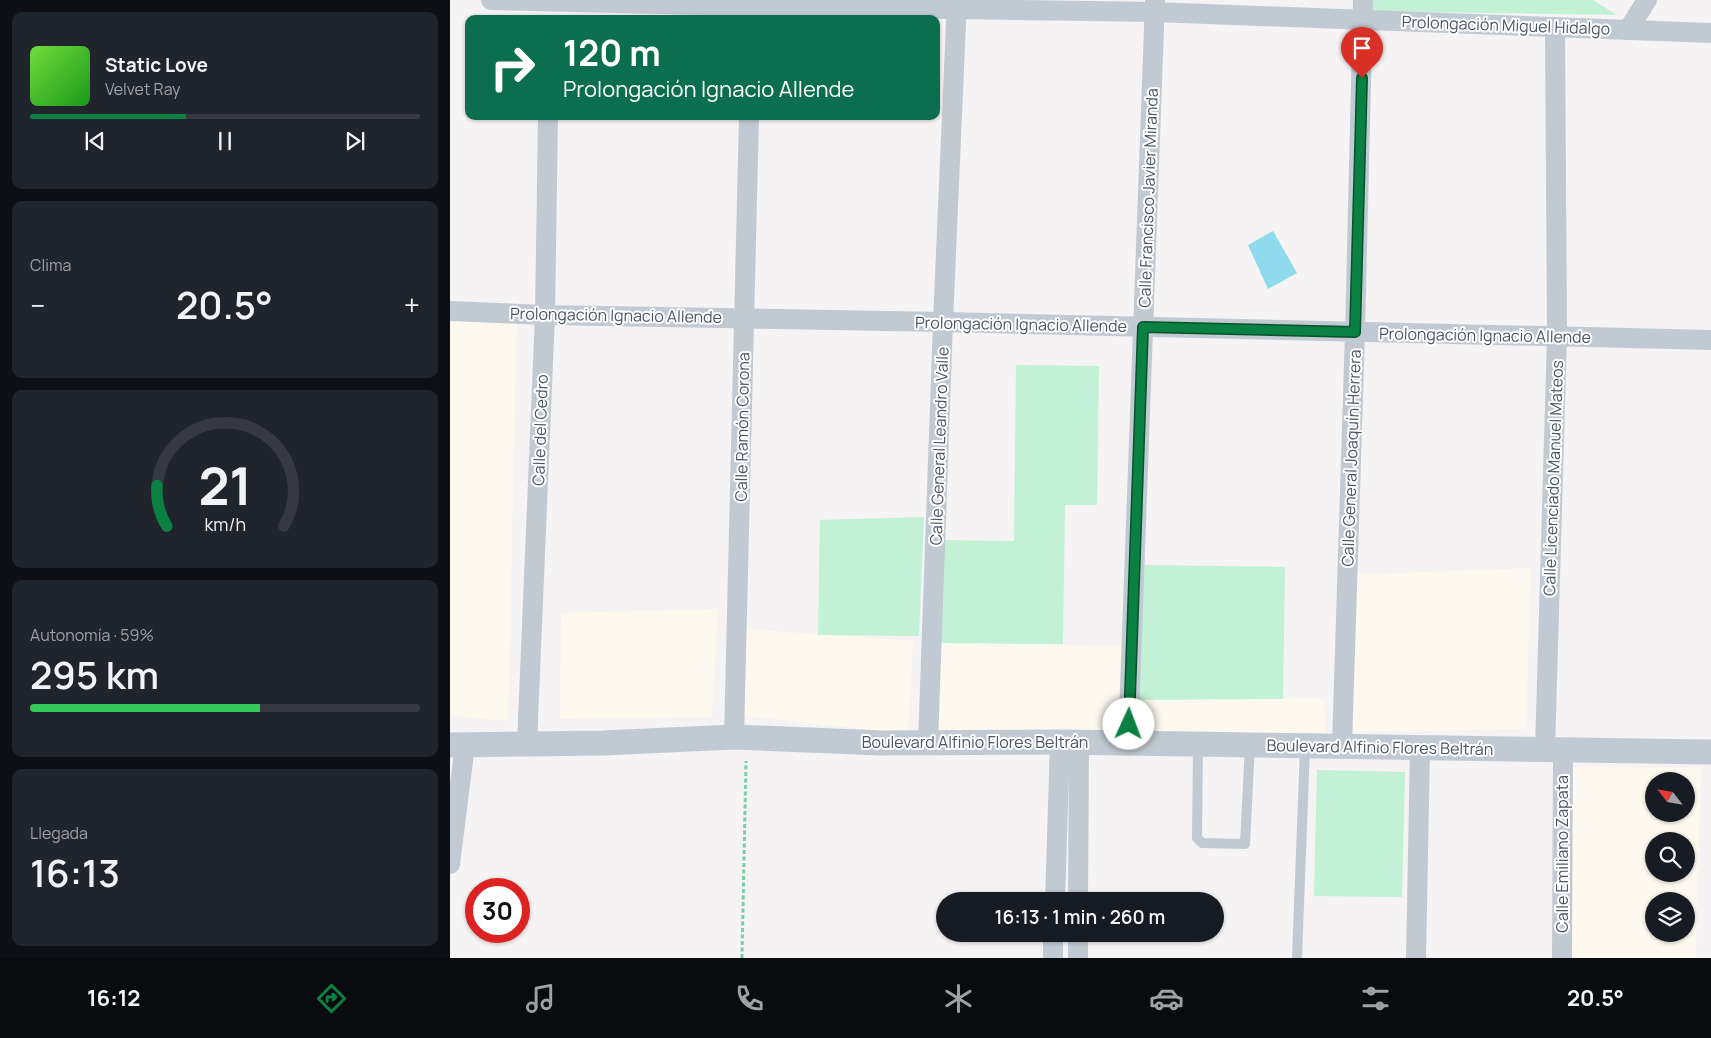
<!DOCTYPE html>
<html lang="es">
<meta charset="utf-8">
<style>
body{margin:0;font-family:Manrope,sans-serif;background:#20242c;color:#f1f3f6;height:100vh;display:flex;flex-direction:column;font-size:19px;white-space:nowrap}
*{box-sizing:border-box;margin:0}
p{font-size:16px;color:#9ea1a6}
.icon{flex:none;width:28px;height:28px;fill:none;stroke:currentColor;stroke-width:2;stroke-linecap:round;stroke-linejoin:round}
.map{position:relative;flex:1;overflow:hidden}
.side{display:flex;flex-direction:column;gap:12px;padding:12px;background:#0d0f14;width:450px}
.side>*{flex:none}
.hud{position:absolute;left:15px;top:15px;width:475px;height:105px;border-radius:10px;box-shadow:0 1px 4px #0004;background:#0b6e4f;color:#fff;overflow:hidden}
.needle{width:32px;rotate:301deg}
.controls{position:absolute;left:1195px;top:772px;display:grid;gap:10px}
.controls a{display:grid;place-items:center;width:50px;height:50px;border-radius:50%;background:#171b24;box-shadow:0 1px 4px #0004;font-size:25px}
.speed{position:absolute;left:15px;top:878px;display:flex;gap:10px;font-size:25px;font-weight:700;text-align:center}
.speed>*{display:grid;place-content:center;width:65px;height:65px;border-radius:50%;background:#171b24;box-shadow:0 1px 4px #0004;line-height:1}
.speed .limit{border:8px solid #d22;background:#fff;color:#111}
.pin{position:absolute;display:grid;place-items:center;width:42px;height:42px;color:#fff;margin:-51px -21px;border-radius:50% 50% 50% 0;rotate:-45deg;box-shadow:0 0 5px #0007}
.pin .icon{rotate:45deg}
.me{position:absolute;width:55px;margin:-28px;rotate:2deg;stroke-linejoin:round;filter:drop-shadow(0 0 4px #0008)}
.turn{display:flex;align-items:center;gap:18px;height:105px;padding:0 15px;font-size:22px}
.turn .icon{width:65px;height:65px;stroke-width:2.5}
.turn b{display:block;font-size:35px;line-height:42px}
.big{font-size:38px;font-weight:600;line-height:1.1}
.side .tile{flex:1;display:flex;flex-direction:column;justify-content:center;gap:8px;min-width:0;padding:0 18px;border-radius:10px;background:#20242c}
.side .dial{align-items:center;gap:0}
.dial svg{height:130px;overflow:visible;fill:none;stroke:#363941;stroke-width:7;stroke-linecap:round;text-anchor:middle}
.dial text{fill:#f1f3f6;stroke:none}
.song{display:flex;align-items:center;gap:15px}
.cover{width:60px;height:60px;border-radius:8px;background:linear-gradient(135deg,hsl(100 70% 55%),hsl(120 70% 35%))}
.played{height:5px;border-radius:2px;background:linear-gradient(90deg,#0b8043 40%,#363941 40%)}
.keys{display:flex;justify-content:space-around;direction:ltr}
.heat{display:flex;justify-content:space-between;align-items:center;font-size:28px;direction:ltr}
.charge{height:8px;border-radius:4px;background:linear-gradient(90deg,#34c759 59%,#363941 0)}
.trip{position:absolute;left:486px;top:892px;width:288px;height:50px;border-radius:25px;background:#171b24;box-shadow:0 1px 4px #0004;font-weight:600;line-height:50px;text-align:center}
.tab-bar{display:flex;height:80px;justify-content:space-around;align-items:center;background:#090b0e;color:#9ea1a6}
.tab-bar .icon{width:35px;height:35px}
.tab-bar .current{color:#0b8043}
.tab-bar b{font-size:22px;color:#f1f3f6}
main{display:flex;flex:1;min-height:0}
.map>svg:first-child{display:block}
.commercial{fill:#fdf9ef;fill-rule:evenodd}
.green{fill:#c3f1d5}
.water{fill:#90daee}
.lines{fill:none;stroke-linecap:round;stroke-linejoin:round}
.path{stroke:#7ad0a6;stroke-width:3;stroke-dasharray:4 2.5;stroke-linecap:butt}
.service{stroke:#c1cad2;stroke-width:10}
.minor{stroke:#c1cad2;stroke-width:20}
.tertiary{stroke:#c1cad2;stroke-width:25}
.route-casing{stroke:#07532c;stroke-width:12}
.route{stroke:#0b8043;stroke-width:9}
.labels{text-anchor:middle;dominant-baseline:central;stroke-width:4;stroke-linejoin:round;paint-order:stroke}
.street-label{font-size:16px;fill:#4a5661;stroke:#fff}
</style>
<main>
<section class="side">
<div class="tile">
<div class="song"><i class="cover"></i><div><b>Static Love</b><p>Velvet Ray</p></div></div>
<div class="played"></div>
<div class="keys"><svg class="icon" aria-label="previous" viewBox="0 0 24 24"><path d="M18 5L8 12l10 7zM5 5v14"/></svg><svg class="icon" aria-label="pause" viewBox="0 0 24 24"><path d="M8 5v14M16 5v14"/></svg><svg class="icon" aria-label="next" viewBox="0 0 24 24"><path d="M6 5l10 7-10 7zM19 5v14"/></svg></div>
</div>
<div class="tile"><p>Clima</p>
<div class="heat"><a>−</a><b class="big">20.5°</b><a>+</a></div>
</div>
<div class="tile dial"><svg viewBox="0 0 100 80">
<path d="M14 69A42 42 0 1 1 86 69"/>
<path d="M14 69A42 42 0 0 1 8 44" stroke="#0b8043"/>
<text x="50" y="56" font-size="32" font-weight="700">21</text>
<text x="50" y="72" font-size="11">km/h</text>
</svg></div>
<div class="tile"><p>Autonomía · 59%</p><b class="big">295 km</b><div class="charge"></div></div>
<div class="tile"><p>Llegada</p><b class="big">16:13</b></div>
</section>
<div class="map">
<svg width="1261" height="958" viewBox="0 0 1261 958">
<rect width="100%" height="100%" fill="#f5f3f3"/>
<g class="commercial">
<path d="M0 316 67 322 58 721 0 716Z"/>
<path d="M1081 568 1076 729 893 732V575Z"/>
<path d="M268 609 262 717 110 719 111 613Z"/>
<path d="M282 628 463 641 458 734 277 714Z"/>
<path d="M486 643 673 646 671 732 480 737Z"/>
<path d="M874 698 876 732 687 736 688 700Z"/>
<path d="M1120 767 1251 768 1246 958H1120ZM1204 781H1236V814H1204ZM1204 841H1236V874H1204ZM1204 901H1236V934H1204Z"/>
</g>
<g class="green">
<path d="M907 0H1143L1167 15 906 11Z"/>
<path d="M566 365 649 366 647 505H615L613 644 486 643 487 540 564 541Z"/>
<path d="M474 517 469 636 368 635 370 520Z"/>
<path d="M691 565 835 567 833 699 688 700Z"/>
<path d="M867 770 955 772 952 897 864 896Z"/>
</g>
<path class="water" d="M823 231 847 273 818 289 798 245Z"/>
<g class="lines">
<path class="path" d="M292 958 296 761"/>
<g class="service">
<path d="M748 744 747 838 752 843 795 844 800 745"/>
<path d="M847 958 855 747"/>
</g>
<g class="minor">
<path d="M41 0 301 6 705 12 1261 33"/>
<path d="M1178 30 1197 0"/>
<path d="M0 311 95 315 493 322 1261 340"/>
<path d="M284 737 299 116"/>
<path d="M478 743 493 322 507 0"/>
<path d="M678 743 705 0"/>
<path d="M77 744 95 315 98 116"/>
<path d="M892 746 905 332 913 0"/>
<path d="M1095 750 1107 336 1105 27"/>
<path d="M0 864 15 745"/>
<path d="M605 901 610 742"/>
<path d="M628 901 629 743"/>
<path d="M603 958V934"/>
<path d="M628 958V934"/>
<path d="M966 958 970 748"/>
<path d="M1112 958 1113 750"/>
</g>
<path class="tertiary" d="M0 745 153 743 284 737 432 743 610 742 1261 752"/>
</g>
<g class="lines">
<defs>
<path id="route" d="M679 724 693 327 905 332 912 78"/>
</defs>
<use href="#route" class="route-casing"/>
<use href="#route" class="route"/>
</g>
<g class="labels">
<g class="street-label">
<text transform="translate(1056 25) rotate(2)">Prolongación Miguel Hidalgo</text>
<text transform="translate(698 198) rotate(-88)">Calle Francisco Javier Miranda</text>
<text transform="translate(166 315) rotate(1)">Prolongación Ignacio Allende</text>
<text transform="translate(571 324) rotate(1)">Prolongación Ignacio Allende</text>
<text transform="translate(1035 335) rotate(1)">Prolongación Ignacio Allende</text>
<text transform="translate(292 427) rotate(-89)">Calle Ramón Corona</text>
<text transform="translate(90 430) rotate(-88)">Calle del Cedro</text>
<text transform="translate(489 446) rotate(-88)">Calle General Leandro Valle</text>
<text transform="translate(901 458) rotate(-88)">Calle General Joaquín Herrera</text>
<text transform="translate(1103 478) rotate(-88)">Calle Licenciado Manuel Mateos</text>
<text x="525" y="742">Boulevard Alfinio Flores Beltrán</text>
<text transform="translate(930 747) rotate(1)">Boulevard Alfinio Flores Beltrán</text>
<text transform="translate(1112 854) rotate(-90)">Calle Emiliano Zapata</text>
</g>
</g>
</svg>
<div class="controls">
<a><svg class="needle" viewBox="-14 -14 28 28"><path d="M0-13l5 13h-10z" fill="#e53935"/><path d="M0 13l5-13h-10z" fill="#9ea1a6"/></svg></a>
<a><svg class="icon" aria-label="search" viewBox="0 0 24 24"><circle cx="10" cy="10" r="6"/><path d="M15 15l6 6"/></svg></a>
<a><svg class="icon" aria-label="layers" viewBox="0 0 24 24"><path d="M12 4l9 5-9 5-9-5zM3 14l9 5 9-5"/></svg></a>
</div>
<div class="speed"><div class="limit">30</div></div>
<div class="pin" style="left:912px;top:78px;background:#d93025"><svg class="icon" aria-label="arrive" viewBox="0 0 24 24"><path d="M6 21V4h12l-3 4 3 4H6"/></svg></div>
<svg class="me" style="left:679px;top:724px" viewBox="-20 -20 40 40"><circle r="19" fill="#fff"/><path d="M0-13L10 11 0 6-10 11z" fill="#0b8043"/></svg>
<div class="trip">16:13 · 1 min · 260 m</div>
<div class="hud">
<div class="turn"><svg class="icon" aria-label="right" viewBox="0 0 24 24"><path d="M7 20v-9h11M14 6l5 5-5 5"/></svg><div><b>120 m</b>Prolongación Ignacio Allende</div></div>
</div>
</div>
</main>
<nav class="tab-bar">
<b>16:12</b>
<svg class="icon current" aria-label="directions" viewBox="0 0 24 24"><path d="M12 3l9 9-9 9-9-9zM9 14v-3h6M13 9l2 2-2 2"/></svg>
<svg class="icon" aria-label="music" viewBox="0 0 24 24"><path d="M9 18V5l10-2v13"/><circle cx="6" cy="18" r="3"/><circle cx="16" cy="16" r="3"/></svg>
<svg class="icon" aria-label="phone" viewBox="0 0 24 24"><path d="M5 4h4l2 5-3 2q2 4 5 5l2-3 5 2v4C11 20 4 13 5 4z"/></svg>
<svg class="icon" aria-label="climate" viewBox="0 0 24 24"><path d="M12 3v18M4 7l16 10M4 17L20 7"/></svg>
<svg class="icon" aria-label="car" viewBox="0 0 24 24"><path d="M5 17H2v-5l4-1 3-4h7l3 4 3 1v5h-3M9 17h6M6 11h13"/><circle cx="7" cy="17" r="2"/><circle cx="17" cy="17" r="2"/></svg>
<svg class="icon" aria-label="filters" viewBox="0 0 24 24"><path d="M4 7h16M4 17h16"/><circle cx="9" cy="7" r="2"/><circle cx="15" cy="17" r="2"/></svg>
<b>20.5°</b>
</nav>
